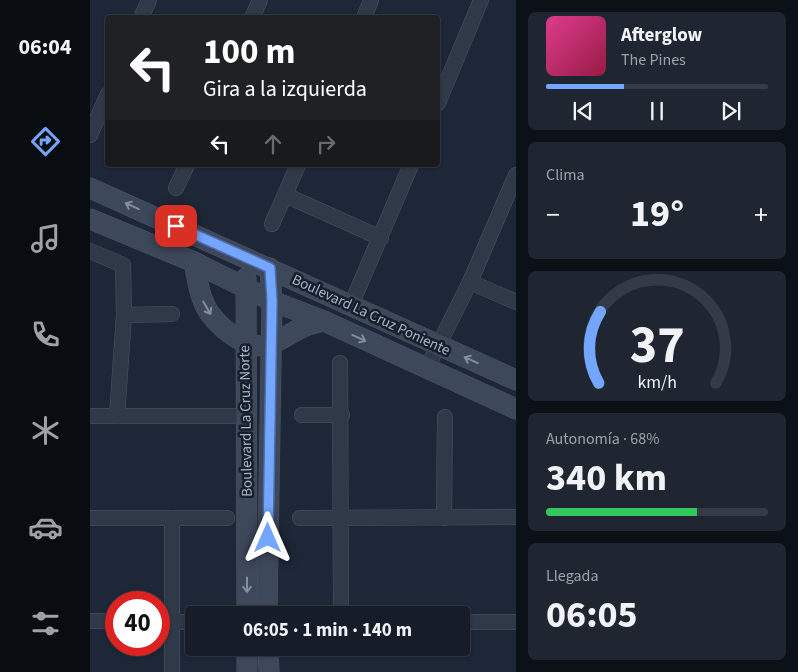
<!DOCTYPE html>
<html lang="es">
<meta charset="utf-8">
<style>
body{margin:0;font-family:"Source Sans 3",sans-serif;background:#1f2631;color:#f1f3f6;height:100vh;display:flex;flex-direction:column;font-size:19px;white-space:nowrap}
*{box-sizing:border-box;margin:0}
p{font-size:16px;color:#9ea2a8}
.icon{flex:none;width:28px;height:28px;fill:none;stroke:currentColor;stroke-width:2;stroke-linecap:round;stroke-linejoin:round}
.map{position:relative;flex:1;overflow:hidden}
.panel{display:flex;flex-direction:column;gap:12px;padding:12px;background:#0c1017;width:282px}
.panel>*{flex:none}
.hud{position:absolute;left:15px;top:15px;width:335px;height:152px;border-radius:5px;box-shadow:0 1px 4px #0004,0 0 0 1px #353b46;background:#202124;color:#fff;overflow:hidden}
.speed{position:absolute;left:15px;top:591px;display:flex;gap:10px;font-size:25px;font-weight:700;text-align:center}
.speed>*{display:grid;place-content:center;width:65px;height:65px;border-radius:50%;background:#161d29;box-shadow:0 1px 4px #0004,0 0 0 1px #353b46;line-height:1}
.speed .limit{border:8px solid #d22;background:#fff;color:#111}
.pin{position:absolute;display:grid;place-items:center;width:42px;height:42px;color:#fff;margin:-21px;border-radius:10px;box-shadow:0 2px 8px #0006}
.me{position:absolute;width:55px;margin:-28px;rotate:0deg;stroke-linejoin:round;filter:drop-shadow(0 0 4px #0008)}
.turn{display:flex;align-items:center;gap:18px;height:105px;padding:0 15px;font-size:22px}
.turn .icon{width:65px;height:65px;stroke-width:2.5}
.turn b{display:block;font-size:35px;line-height:42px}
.lanes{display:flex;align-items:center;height:48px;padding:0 15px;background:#0003;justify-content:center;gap:25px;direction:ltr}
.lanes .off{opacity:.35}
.big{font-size:38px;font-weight:700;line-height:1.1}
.panel .tile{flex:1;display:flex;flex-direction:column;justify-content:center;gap:8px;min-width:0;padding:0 18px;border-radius:8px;background:#1f2631}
.panel .dial{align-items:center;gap:0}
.dial svg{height:130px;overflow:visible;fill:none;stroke:#353b46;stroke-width:7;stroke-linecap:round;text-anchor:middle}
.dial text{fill:#f1f3f6;stroke:none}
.song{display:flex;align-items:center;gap:15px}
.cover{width:60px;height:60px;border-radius:8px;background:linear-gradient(135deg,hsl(330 70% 55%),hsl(340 70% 35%))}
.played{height:5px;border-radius:2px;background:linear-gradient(90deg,#74a6ff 35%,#353b46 35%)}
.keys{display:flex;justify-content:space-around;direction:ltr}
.heat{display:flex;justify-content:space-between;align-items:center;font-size:28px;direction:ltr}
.charge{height:8px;border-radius:4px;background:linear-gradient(90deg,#34c759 68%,#353b46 0)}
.trip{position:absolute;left:95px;top:606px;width:285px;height:50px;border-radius:5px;background:#161d29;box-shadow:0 1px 4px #0004,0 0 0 1px #353b46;font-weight:700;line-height:50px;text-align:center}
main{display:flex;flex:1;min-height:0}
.menu{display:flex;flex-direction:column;width:90px;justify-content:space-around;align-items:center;background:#090c10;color:#9ea2a8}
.menu .icon{width:35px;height:35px}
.menu .on{color:#74a6ff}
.menu b{font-size:22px;color:#f1f3f6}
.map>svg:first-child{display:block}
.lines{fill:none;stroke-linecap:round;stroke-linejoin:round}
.street-casing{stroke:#4d5666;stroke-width:16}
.secondary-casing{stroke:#4d5666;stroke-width:21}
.street{stroke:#303947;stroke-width:15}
.secondary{stroke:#3e485b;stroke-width:20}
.oneway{stroke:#848ea0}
.route-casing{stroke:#4b6ca6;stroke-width:12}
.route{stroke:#74a6ff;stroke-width:9}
.labels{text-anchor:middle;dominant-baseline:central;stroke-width:5;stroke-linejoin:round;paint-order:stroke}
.street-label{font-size:15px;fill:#a9b3c5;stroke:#161e2b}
</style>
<main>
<nav class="menu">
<b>06:04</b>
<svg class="icon on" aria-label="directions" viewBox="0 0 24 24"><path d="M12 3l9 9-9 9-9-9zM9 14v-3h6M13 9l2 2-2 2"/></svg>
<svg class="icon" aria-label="music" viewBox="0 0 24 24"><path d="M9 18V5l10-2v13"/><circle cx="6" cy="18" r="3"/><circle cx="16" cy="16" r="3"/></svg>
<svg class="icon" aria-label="phone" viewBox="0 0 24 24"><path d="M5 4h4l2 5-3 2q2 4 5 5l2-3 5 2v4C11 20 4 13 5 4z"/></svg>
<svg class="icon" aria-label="climate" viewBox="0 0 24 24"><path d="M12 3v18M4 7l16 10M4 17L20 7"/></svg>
<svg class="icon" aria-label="car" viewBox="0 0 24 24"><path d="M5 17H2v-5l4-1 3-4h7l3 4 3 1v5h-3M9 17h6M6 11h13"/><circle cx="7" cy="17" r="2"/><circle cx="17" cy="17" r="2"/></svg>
<svg class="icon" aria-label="filters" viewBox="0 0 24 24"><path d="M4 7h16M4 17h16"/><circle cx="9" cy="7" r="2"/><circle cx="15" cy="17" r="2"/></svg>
</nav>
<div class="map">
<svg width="426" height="672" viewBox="0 0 426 672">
<rect width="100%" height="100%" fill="#1d2737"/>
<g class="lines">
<defs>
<g id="street">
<path d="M51 18 59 0"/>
<path d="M162 18 170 0"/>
<path d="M274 18 281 0"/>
<path d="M348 103 391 0"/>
<path d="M0 135 18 94"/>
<path d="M86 188 97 165"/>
<path d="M195 195 291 238"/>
<path d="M182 224 208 165"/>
<path d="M0 251 33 265 34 315 27 416"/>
<path d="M380 282 426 302"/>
<path d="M261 305 321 165"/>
<path d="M34 315 82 314"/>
<path d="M250 363 251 615"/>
<path d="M336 370 380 282 426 175"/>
<path d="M212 415H252"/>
<path d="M0 416H157"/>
<path d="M0 518H137"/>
<path d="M210 518 426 517"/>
<path d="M354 518 355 417"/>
<path d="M0 621H26"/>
<path d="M69 622H104"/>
<path d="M371 622H426"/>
<path d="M82 672V518"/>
</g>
<g id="secondary">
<path d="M0 188 426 380"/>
<path d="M0 219 104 262 182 301 234 321 426 409"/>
<path d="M104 262C107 276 108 290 114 303 122 324 159 354 181 344 203 335 208 325 234 321"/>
<path d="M156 278 157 615"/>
<path d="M177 615 182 301 180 268"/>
<path d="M157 648V672"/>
<path d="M178 648 179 672"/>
</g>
</defs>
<use href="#street" class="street-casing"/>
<use href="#secondary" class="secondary-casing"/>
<use href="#street" class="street"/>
<use href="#secondary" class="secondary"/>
</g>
<defs><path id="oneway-shaft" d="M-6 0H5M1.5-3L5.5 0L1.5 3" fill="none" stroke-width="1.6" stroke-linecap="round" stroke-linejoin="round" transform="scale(1.25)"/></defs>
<g class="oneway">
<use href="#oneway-shaft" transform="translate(42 206) rotate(-156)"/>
<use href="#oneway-shaft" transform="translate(117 308) rotate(60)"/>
<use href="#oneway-shaft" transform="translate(269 338) rotate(25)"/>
<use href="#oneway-shaft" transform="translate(381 360) rotate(-156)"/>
<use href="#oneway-shaft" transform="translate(157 585) rotate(90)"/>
</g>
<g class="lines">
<defs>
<path id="route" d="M86 226 180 268 182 301 178 538"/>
</defs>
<use href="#route" class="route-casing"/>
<use href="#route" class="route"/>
</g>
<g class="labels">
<g class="street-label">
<text transform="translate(281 315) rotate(25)">Boulevard La Cruz Poniente</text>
<text transform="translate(156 421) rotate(-91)">Boulevard La Cruz Norte</text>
</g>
</g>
</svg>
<div class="speed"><div class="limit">40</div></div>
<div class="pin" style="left:86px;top:226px;background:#d93025"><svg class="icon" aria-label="arrive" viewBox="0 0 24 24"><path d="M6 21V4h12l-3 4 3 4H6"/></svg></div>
<svg class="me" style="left:178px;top:538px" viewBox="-20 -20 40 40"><path d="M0-17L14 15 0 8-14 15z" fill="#74a6ff" stroke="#fff" stroke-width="4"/></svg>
<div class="trip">06:05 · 1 min · 140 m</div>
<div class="hud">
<div class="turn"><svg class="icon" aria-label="left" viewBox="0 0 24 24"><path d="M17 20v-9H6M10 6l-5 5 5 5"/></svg><div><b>100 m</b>Gira a la izquierda</div></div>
<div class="lanes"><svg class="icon" aria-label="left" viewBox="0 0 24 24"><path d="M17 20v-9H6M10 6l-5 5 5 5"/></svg><svg class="icon off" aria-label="ahead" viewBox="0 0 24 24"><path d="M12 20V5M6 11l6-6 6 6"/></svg><svg class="icon off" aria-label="right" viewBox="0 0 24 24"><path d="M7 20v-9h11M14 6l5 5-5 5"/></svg></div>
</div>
</div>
<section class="panel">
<div class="tile">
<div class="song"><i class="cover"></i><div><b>Afterglow</b><p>The Pines</p></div></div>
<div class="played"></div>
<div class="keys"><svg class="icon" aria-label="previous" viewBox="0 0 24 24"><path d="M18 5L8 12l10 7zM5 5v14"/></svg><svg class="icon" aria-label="pause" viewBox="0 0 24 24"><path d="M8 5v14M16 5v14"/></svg><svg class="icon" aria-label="next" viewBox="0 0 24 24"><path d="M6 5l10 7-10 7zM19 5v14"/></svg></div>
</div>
<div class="tile"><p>Clima</p>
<div class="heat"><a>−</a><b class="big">19°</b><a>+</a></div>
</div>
<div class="tile dial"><svg viewBox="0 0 100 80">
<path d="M14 69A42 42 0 1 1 86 69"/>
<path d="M14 69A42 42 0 0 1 15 25" stroke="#74a6ff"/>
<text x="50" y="56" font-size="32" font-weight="700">37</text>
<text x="50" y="72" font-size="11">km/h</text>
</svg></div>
<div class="tile"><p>Autonomía · 68%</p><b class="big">340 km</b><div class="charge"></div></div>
<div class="tile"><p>Llegada</p><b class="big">06:05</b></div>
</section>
</main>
